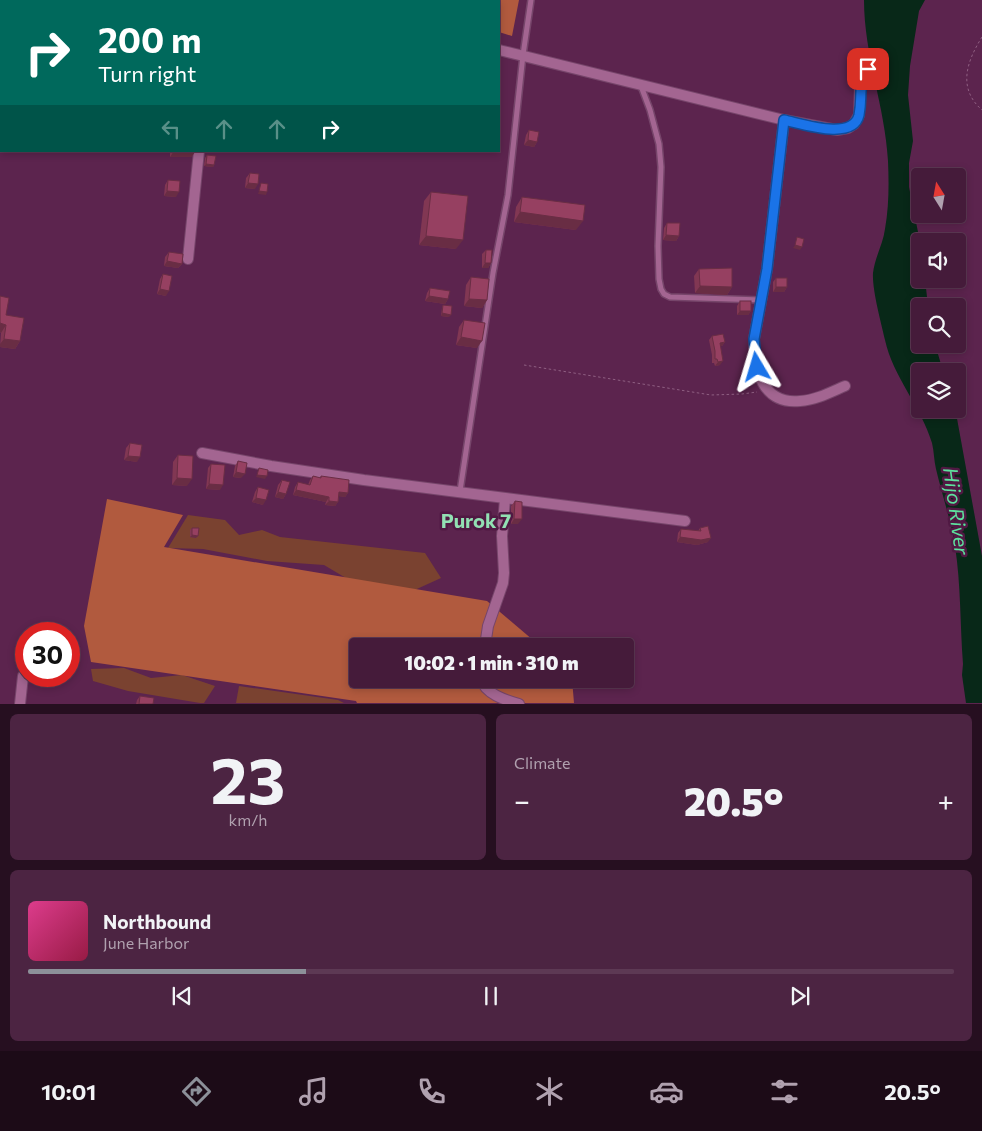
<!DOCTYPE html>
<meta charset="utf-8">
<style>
body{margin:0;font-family:Commissioner,sans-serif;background:#4c2442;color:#f1f3f6;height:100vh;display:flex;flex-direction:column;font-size:19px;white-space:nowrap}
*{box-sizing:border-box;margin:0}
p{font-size:16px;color:#b0a1af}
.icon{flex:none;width:28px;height:28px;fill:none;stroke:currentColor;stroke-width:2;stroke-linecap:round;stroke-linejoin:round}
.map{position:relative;height:704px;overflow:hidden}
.side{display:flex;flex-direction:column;gap:10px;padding:10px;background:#260f20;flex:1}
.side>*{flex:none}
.banner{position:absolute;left:0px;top:0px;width:500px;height:152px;box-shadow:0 2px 8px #0003,0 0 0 1px #5d3954;background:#00695c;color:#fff;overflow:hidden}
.needle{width:32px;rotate:349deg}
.buttons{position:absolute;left:911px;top:168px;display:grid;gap:10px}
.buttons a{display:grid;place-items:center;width:55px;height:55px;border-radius:5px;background:#451b3a;box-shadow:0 2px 8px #0003,0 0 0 1px #5d3954;font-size:25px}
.speed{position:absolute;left:15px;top:622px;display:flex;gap:10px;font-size:25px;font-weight:700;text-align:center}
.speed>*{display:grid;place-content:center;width:65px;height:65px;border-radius:50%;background:#451b3a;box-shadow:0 2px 8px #0003,0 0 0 1px #5d3954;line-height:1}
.speed .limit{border:8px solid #d22;background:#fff;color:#111}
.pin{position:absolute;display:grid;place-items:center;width:42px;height:42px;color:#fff;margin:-21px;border-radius:10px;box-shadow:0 2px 8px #0006}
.me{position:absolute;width:55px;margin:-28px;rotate:353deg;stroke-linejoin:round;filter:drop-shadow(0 0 4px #0008)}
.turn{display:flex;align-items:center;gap:18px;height:105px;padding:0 15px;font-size:22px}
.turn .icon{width:65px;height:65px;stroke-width:2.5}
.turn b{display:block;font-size:35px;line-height:42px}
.lanes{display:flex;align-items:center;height:48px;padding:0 15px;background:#0003;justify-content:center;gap:25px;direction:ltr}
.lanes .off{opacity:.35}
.big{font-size:38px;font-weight:800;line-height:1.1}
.side .card{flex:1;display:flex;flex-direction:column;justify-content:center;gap:8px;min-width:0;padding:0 18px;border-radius:8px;background:#4c2442}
.side .dial{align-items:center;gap:0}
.dial b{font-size:65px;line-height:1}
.song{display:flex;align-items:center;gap:15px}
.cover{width:60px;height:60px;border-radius:8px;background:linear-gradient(135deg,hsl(330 70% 55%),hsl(340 70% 35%))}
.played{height:5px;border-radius:2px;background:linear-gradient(90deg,#8c9099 30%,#5d3954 30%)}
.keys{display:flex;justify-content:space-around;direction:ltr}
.heat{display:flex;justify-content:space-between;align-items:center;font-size:28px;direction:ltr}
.side .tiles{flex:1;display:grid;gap:10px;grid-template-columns:1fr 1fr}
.card:last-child{grid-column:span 2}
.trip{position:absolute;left:349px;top:638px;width:285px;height:50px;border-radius:5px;background:#451b3a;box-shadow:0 2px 8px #0003,0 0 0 1px #5d3954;font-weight:800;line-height:50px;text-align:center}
.tab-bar{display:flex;height:80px;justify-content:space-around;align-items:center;background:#1c0b17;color:#b0a1af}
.tab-bar .icon{width:35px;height:35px}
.tab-bar .current{color:#8c9099}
.tab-bar b{font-size:22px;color:#f1f3f6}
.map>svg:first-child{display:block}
.green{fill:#7a4230}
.forest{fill:#b15a3e}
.water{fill:#082818}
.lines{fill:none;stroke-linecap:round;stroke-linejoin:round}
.service-casing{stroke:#76456a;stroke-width:8}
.minor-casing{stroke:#76456a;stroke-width:12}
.path{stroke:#8f5f82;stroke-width:1;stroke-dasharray:2.5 2.5;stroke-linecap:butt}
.service{stroke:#a36591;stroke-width:5}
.minor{stroke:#a36591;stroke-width:10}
.wall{fill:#813753}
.shaded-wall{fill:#692d44}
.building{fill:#964061;stroke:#692d44}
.route-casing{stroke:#114b97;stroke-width:12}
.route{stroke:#1a73e8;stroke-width:9}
.labels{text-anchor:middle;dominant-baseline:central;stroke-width:5;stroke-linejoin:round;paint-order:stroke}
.water-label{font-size:20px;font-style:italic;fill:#5de19e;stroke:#501943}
.neighbourhood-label{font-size:20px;font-weight:bold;fill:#92e0b3;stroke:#501943}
</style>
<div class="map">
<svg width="982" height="704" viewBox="0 0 982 704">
<rect width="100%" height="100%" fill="#5c244e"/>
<g class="green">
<path d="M188 515 225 520 239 535 262 530 280 537 425 553 441 578 408 593 351 581 324 565 267 561 203 549 168 548Z"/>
<path d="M124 668 151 678 182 675 215 686 204 703H200L128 691 93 681 91 669Z"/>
<path d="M239 686 338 700 344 703H236Z"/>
</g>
<g class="forest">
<path d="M393 0H519L512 36 499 32V1Z"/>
<path d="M107 499 183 515 164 547 487 601 540 646H358V679H572L574 703H357L356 701 91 662 84 626Z"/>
</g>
<path class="water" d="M864 0H925L919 11 910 66 908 95 913 141 909 163V187L920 242V279H925L928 306H920V344H935L943 371H920V409H954L956 413 982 556V703H966L962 675 963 664C960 624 961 585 955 546 951 520 942 495 936 469 934 461 934 451 932 443 921 406 893 377 885 340 881 322 872 290 873 273 875 257 883 244 885 229 889 207 889 183 888 161 885 106 864 55 864 0Z"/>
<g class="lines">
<defs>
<g id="service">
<path d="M641 86 650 110 659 144 661 167 658 246 659 279 661 289 664 294 670 297 761 300"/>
<path d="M460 491 493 273 508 195 523 55 531 0"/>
</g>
<g id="minor">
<path d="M182 0 183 1"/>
<path d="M296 0 299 1"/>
<path d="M101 1 102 0"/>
<path d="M229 1V0"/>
<path d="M499 50 784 120 837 130 848 128 854 124 859 115 860 86 868 69"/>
<path d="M784 120 767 269 754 339C754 369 762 405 800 401 816 400 831 392 845 386"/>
<path d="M0 132 1 130"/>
<path d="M188 259 199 151"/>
<path d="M202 453 271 466 364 480 685 521"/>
<path d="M485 646 488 626 503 583 504 573 502 536 505 499"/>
<path d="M481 679C485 694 505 700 519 704"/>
<path d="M20 704 23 676"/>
</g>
</defs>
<use href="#service" class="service-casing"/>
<use href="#minor" class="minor-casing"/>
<g class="path">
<path d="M982 37C967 61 957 88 982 110"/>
<path d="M524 365 711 395 742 394 757 392"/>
</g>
<use href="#service" class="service"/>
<use href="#minor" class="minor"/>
</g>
<g class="wall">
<path d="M25 0H44L43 1H27Z"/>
<path d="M529 130 537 142 534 147 524 145 526 135Z"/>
<path d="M170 151H196L191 157H170Z"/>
<path d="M207 155 214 165 213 167 204 166 205 158Z"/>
<path d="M250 173 255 189 245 188 246 178Z"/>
<path d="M168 180 176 197 164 196 165 185Z"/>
<path d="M431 192 456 249 419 245 424 201Z"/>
<path d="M522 197 576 230 514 222 516 207Z"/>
<path d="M667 223 679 236 676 241 663 240 664 228Z"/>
<path d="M486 250 491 263 488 268H482V254Z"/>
<path d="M169 252 182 264 178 268 164 266 165 257Z"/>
<path d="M699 269 732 287 727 295 695 293 694 276Z"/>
<path d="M163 274 166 296 157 294 160 279Z"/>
<path d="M471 277 487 300 482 308 464 306 466 285Z"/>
<path d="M776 278 787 287 784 292H773V282Z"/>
<path d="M430 288 448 299 445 304 425 301 427 293Z"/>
<path d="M0 296 6 315 20 341 15 349 0 347 1 333 0 332Z"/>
<path d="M740 301 751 311 748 315H737V306Z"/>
<path d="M443 305 449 317 441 316 442 308Z"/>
<path d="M464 320 477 348 456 345 459 327Z"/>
<path d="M712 336 725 342 722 346H720V365L715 366 714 363H712V355L709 340Z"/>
<path d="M130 443 137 462 124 460 126 448Z"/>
<path d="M178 455 187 486 172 485 173 462Z"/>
<path d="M238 461 241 478 233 477 235 466Z"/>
<path d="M211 464 220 490 206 489 208 468Z"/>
<path d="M313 476 320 478 321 476 348 493 345 497 339 496 338 502 335 506 325 505 326 502 293 495 295 487 298 482 308 485 310 480Z"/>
<path d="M282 480 286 494 283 499 275 497 278 485Z"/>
<path d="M258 487 263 505 252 502 255 492Z"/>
<path d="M515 501 518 524H511V506Z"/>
<path d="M192 528 198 536 196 538 190 537V530Z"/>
<path d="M700 528 708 542 697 545 677 542 678 533 681 529 698 531Z"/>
<path d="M140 696 153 704H136L137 700Z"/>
</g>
<g class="shaded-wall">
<path d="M528 140 537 142 534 147 524 145Z"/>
<path d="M174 151H196L191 157H170Z"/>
<path d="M206 164 214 165 213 167 204 166Z"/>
<path d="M248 183 258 184 255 189 245 188Z"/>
<path d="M167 191 179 192 176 197 164 196Z"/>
<path d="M259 191 267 192 266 195 258 194Z"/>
<path d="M520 212 583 221 576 230 514 222Z"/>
<path d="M666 235 679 236 676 241 663 240Z"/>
<path d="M426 236 463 240 456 249 419 245Z"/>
<path d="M795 245 802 247 800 250 793 248Z"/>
<path d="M167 261 182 264 178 268 164 266Z"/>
<path d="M485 263H491L488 268H482Z"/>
<path d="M700 286 732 287 727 295 695 293Z"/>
<path d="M776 287H787L784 292H773Z"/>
<path d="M160 289 169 291 166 296 157 294Z"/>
<path d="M429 296 448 299 445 304 425 301Z"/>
<path d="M469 299 487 300 482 308 464 306Z"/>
<path d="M740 311H751L748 315H737Z"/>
<path d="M442 313 451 315 449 317 441 316Z"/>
<path d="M0 323 6 325 1 333 0 332Z"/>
<path d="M461 337 482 341 477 348 456 345Z"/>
<path d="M4 339 20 341 15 349 0 347V344Z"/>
<path d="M725 342 722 346 717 347 720 343Z"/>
<path d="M723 361 720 365 715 366 718 362Z"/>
<path d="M128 456 140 457 137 462 124 460Z"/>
<path d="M236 472 245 474 241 478 233 477Z"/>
<path d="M257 475 267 476 265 479 256 477Z"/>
<path d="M177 478 192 479 187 486 172 485Z"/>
<path d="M209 484 223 485 220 490 206 489Z"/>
<path d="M296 490 329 497 326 502 293 495Z"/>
<path d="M278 492 286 494 283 499 275 497Z"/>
<path d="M339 492 348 493 345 497 336 496Z"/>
<path d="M256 498 266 500 263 505 252 502Z"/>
<path d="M329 501 338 502 335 506 325 505Z"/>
<path d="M514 519H522L518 524H511Z"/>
<path d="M192 535 198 536 196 538 190 537Z"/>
<path d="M680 537 711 538 708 542 697 545 677 542Z"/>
</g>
<g class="building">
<path d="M159 0H173L174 1H158Z"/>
<path d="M529 130 539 132 537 142 528 140Z"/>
<path d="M207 155 216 156 214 165 206 164Z"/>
<path d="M250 173 259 174 258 184 248 183Z"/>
<path d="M168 180 180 181 179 192 167 191Z"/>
<path d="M261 183 268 184 267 192 259 191Z"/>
<path d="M431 192 468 196 463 240 426 236Z"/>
<path d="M522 197 585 205 583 221 520 212Z"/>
<path d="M667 223H680L679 236 666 235Z"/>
<path d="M797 237 804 239 802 247 795 245Z"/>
<path d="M486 250H492L491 263H485Z"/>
<path d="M169 252 183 254 182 264 167 261Z"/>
<path d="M732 268V287L700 286 699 269Z"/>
<path d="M163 274 172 276 169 291 160 289Z"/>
<path d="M471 277 489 279 487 300 469 299Z"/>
<rect x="776" y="278" width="11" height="9"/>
<path d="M430 288 450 291 448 299 429 296Z"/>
<path d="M0 296 9 298 6 315 24 318 20 341 4 339 6 325 0 323Z"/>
<rect x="740" y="301" width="11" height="10"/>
<path d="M443 305 452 306 451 315 442 313Z"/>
<path d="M464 320 485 323 482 341 461 337Z"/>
<path d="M723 334 725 342 720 343 723 361 718 362 717 359H715V351L712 336Z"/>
<path d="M130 443 142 445 140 457 128 456Z"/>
<path d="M178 455 193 456 192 479 177 478Z"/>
<path d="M238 461 247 463 245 474 236 472Z"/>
<path d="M211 464 225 465 223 485 209 484Z"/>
<path d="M259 468 268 470 267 476 257 475Z"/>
<path d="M313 476 321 478V476L349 480 348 493 339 492 338 502 329 501V497L296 490 298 482 310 485Z"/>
<path d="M282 480 290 482 286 494 278 492Z"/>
<path d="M258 487 269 490 266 500 256 498Z"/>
<path d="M515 501 522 502V519H514Z"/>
<path d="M708 526 711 538 701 540 680 537 681 529 701 531 700 528Z"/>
<path d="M192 528H199L198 536 192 535Z"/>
<path d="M140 696 154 698 153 704H139Z"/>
</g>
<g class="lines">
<defs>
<path id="route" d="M757 367 754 339 767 269 784 120C803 124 853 141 859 115 863 95 857 90 868 69"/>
</defs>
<use href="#route" class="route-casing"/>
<use href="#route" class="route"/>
</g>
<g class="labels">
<g class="water-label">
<text transform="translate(957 511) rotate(82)">Hijo River</text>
</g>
<g class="neighbourhood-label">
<text x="476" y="520">Purok 7</text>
</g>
</g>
</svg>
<div class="buttons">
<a><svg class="needle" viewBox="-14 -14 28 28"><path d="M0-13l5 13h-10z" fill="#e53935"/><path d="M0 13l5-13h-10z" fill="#b0a1af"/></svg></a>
<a><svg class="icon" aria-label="sound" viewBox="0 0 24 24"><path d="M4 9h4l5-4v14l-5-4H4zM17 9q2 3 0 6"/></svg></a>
<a><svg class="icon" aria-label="search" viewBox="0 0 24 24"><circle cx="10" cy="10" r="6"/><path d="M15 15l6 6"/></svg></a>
<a><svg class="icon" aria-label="layers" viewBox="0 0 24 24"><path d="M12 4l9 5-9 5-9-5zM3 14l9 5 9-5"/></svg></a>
</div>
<div class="speed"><div class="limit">30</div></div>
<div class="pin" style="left:868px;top:69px;background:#d93025"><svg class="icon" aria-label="arrive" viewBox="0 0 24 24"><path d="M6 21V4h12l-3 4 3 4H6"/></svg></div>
<svg class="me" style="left:757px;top:367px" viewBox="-20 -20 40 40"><path d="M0-17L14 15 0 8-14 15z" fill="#1a73e8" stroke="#fff" stroke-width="4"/></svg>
<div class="trip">10:02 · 1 min · 310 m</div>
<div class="banner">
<div class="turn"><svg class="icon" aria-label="right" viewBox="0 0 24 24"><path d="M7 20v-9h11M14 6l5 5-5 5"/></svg><div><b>200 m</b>Turn right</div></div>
<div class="lanes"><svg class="icon off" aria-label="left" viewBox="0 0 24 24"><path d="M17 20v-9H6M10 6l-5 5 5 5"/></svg><svg class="icon off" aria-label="ahead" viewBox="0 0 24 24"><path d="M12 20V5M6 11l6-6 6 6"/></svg><svg class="icon off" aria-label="ahead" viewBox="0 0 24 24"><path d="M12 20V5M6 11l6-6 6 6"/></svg><svg class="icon" aria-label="right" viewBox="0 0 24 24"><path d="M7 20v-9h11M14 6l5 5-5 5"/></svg></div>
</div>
</div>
<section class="side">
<div class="tiles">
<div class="card dial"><b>23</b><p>km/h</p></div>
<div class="card"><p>Climate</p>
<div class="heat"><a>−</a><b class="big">20.5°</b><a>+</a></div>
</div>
<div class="card">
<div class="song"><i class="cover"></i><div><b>Northbound</b><p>June Harbor</p></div></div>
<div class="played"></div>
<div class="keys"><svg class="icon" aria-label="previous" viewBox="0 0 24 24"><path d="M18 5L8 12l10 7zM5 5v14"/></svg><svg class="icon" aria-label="pause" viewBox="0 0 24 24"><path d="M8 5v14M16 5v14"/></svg><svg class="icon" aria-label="next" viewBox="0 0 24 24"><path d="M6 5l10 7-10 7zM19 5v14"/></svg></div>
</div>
</div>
</section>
<nav class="tab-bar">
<b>10:01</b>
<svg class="icon current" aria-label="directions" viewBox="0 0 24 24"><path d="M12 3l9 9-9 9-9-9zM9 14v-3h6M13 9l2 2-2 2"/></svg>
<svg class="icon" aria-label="music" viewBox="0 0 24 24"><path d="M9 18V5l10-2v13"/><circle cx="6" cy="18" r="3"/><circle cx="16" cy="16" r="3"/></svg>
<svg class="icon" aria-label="phone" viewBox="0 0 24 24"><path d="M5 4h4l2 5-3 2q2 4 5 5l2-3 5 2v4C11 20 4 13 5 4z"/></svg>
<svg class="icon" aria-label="climate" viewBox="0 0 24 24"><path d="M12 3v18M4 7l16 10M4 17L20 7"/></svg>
<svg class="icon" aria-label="car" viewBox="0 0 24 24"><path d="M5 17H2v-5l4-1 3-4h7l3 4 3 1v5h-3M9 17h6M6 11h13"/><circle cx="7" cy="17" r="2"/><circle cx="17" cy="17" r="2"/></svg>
<svg class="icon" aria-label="filters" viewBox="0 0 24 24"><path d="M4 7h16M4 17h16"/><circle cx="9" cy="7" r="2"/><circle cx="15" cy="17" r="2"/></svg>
<b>20.5°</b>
</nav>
